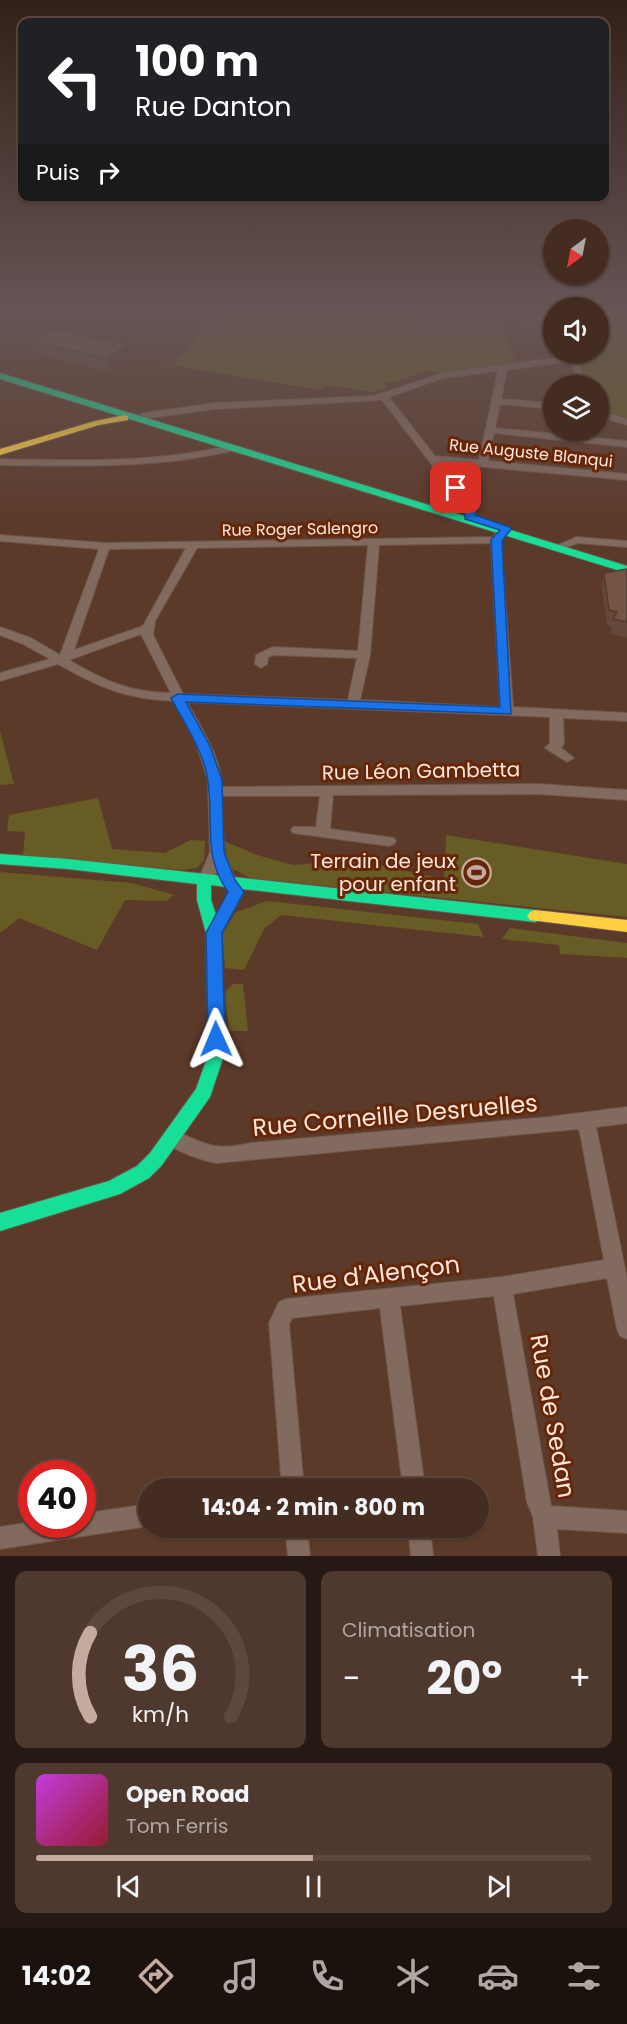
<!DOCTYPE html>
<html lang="fr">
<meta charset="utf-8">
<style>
body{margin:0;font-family:Poppins,sans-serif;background:#4f382d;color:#f1f3f6;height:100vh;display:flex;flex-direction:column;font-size:22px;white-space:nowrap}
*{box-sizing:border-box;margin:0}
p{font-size:20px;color:#b0a7a5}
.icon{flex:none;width:33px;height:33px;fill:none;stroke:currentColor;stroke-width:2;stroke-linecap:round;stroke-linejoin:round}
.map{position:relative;height:1556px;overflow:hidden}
.side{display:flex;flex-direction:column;gap:15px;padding:15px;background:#261812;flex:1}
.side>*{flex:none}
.banner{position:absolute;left:18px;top:18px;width:591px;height:183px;border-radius:12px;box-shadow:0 2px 4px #0004,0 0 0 2px #5d483e;background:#202124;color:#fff;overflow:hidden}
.needle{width:39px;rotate:212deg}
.tools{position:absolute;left:543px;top:219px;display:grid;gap:12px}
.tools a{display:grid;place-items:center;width:66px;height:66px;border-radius:50%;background:#452c20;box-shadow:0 2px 4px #0004,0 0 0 2px #5d483e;font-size:30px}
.speed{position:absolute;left:18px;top:1460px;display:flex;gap:12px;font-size:30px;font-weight:700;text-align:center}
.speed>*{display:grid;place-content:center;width:78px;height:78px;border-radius:50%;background:#452c20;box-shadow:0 2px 4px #0004,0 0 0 2px #5d483e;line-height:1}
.speed .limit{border:9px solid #d22;background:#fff;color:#111}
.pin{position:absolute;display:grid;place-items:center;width:51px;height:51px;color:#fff;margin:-26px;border-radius:12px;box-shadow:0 3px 9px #0006}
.me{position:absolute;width:66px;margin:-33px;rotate:359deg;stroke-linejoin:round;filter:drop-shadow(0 0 4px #0008)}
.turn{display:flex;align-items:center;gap:21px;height:126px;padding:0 18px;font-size:27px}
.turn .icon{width:78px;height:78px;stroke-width:2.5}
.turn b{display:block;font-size:42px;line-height:51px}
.then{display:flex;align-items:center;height:57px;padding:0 18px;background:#0003;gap:12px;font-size:22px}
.big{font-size:45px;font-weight:700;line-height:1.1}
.side .tile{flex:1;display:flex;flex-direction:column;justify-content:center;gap:9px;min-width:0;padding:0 21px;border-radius:12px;background:#4f382d}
.side .dial{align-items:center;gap:0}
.dial svg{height:156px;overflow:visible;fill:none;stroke:#5d483e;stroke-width:7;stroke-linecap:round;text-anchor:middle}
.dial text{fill:#f1f3f6;stroke:none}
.song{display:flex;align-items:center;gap:18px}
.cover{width:72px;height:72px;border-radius:9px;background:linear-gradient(135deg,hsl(290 70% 55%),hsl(350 70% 35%))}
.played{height:6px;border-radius:3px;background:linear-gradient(90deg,#c5aa9e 50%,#5d483e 50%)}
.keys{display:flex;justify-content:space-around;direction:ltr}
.heat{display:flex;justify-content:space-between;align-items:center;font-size:33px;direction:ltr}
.side .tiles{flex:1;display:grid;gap:15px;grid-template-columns:1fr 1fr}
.tile:last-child{grid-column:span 2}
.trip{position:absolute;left:138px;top:1478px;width:351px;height:60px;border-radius:30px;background:#452c20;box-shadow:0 2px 4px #0004,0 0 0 2px #5d483e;font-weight:700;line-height:60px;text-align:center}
.dock{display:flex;height:96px;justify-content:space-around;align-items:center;background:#1c120d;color:#b0a7a5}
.dock .icon{width:42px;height:42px}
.dock .on{color:#c5aa9e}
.dock b{font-size:27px;color:#f1f3f6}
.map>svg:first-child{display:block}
.green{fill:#665c24}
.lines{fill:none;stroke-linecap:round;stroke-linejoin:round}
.street-casing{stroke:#6f564c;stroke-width:2}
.fast-casing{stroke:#6f564c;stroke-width:2}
.slow-casing{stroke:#6f564c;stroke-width:2}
.street{fill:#836a5f;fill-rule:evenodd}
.fast{fill:#16e098;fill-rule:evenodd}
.slow{fill:#ffcf43;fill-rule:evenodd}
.wall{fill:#65483a}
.shaded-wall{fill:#523b30}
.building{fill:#755444;stroke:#523b30;stroke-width:1.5}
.route{fill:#1a73e8;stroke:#114b97;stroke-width:1.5}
.labels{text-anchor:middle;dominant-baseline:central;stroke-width:6;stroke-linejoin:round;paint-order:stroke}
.far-street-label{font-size:16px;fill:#fee6dc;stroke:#652708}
.street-label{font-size:20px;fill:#fee6dc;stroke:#652708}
.poi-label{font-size:20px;fill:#fee6dc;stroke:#652708;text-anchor:end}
.near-street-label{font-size:24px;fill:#fee6dc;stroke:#652708}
</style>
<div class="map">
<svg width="627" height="1556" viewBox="0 0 627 1556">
<rect width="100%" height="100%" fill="#5c3a2a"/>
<g class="green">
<path d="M219 308H492L517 363 443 374 427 370 395 382H385L386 388 373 392 325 385 321 390 152 362 174 365Z"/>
<path d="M599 308H627V419L604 413 599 408 598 386 589 385 576 353 598 352Z"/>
<path d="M0 731 14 784 0 785Z"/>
<path d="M98 798 112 849 165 853 191 840 205 841 204 860 197 868 182 870 23 855 25 832 7 831 9 815Z"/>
<path d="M446 835 627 864V917L250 878 229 867 224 841 257 855 293 865 354 860 444 879Z"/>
<path d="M0 872 132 883 174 895 166 901 125 900 97 950 19 918 0 933Z"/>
<path d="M267 901 478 924 484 937 281 915 264 929 244 970 225 968 222 934 236 912Z"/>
<path d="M510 928 627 943V958L560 954 559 945 502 939Z"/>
<path d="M233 984H243L248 1031H229L225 992Z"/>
</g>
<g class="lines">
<defs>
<g id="street">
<path d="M554 316V320L521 321 517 319 521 317Z"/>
<path d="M568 352H576L587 386H578L571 361 507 370 501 399 554 403V409L500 404 495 428 627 441V447L494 433 488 461 627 474V480L440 463 471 502 476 514 470 522 466 523 461 520 466 514 462 504 382 400 215 409 143 419 138 416 143 413 215 403 374 396 442 373 569 356ZM498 371 479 460 435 456 389 397 443 378Z"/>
<path d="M598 410 627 419V425L598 416Z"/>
<path d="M232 445 235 446V450C157 469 80 466 0 465V459C78 461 155 463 232 445Z"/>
<path d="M501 530 506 533 501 540 513 707 627 713V721L563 718 564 744 561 748 574 758 567 762 545 748 550 743V717L187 702C201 728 221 757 222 787L538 784 627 790V800L538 794 333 795 330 829 394 838 396 841 394 844 389 846 293 833 291 830 293 827H316L320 796H222L224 852 236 881 234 885H224L217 870 211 883H201L199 879 210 852 208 780 197 746 175 701C126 699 100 688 58 664L0 681V673L50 659 23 644 0 635V627L31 638 60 655 99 549 0 541V535L105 543 493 537 497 531ZM491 543 500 707 360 700 370 655 379 545ZM368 545 358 651 273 647 256 655 255 664 261 668 267 664 268 657 274 655 357 658 348 700 183 694 153 635 155 621 197 548ZM186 548 143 626 74 650 109 549ZM141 634 171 693C128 692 105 681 69 660Z"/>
<path d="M577 537 627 541V547L578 543 556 551 551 548Z"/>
<path d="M627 1107V1123L596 1127 627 1278V1339L620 1336 617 1329 607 1278 513 1294 551 1506 627 1511V1533L557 1529 560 1556H538L533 1517 527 1502 494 1296 400 1306 425 1488H403L380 1308 292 1318 289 1324 304 1488H282L269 1323 279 1302 286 1299 502 1277 604 1260 580 1133 578 1129 217 1163C204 1161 169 1150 163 1138L166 1133 172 1130C206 1143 211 1152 250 1143L548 1117Z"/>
<path d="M148 1504V1526L0 1549V1527L32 1522V1524H82V1514Z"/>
<path d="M285 1527H307L310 1556H288Z"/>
<path d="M408 1527H430L433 1556H411Z"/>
</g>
<g id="fast">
<path d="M0 373 627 566V573L0 379Z"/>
<path d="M0 854 68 859 535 910 540 912 543 916 540 920 535 922 242 889 243 892 222 933 224 1039 222 1061 210 1097 162 1165 149 1178 120 1194 0 1231V1213L109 1181 137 1166 150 1153 196 1089 206 1061 208 1039 206 933 197 900V884L68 869 0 864ZM211 885 233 888 216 915 211 900Z"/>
</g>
<g id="slow">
<path d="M125 415 128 416V420L99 425 0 455V449L95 421Z"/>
<path d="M535 910 627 920V932L530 920 527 916 530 912Z"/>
</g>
</defs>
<use href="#street" class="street-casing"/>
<use href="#fast" class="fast-casing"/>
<use href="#slow" class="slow-casing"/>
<use href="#street" class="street"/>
<use href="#fast" class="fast"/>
<use href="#slow" class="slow"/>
</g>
<g class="wall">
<path d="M424 308H490L489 319 429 321Z"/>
<path d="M33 342 128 345 129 357 109 371 35 354Z"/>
<path d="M627 569V638L610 634 611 626 607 625 602 587 604 573Z"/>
</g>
<path class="shaded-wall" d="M128 345 129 357 109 371 107 358Z"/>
<g class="building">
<path d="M54 329 128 345 107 358 33 342Z"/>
<path d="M627 569V622L613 619 617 612 609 610 604 573Z"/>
</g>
<linearGradient id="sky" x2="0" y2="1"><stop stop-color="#332017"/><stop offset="0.59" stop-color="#655"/><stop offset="1" stop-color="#655" stop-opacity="0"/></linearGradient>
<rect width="627" height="526" fill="url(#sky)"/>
<path class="route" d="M456 485 460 486 476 510 475 515 512 528 502 541 511 714 186 702 210 746 222 780 224 852 235 880 244 892 222 933 225 1039 222 1044H210L208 1039 206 933 228 892C202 855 214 823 208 781 204 752 185 724 171 698L178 694 500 707 491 540 500 530 465 519V510L451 488Z"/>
<defs>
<symbol id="stadium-ring" viewBox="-11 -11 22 22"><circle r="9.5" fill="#652708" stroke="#c5aa9e" stroke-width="1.5"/><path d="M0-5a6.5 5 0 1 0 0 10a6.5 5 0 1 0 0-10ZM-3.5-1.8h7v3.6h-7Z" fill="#c5aa9e"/></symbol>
</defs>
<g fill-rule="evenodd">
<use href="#stadium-ring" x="460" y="856" width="33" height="33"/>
</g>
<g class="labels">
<g class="far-street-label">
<text transform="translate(531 453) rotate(6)">Rue Auguste Blanqui</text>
<text transform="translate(300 529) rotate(-1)">Rue Roger Salengro</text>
</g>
<g class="street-label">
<text transform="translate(421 771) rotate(-1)">Rue Léon Gambetta</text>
</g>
<g class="poi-label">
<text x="456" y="861">Terrain de jeux<tspan x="456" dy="23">pour enfant</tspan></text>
</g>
<g class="near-street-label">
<text transform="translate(395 1115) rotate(-5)">Rue Corneille Desruelles</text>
<text transform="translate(376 1274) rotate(-7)">Rue d'Alençon</text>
<text transform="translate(553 1416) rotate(80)">Rue de Sedan</text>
</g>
</g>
</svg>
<div class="tools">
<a><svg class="needle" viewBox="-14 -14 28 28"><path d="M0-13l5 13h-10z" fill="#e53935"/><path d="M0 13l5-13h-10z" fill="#b0a7a5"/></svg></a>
<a><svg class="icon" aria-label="sound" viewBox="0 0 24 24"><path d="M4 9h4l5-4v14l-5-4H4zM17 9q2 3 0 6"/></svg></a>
<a><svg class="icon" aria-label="layers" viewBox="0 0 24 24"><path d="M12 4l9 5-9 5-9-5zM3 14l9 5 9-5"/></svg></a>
</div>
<div class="speed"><div class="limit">40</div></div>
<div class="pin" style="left:456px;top:488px;background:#d93025"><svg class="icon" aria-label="arrive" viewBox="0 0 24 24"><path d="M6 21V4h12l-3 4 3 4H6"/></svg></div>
<svg class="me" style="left:216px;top:1039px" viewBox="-20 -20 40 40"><path d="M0-17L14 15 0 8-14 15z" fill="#1a73e8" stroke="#fff" stroke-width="4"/></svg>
<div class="trip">14:04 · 2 min · 800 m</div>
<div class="banner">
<div class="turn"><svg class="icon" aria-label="left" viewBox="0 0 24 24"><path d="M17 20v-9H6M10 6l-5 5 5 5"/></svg><div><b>100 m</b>Rue Danton</div></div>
<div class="then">Puis<svg class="icon" aria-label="right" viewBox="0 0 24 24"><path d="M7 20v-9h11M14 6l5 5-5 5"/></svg></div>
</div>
</div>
<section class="side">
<div class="tiles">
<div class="tile dial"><svg viewBox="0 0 100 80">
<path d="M14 69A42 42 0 1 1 86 69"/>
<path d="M14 69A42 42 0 0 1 14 26" stroke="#c5aa9e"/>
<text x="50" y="56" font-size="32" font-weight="700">36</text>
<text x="50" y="72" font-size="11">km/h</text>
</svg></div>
<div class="tile"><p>Climatisation</p>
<div class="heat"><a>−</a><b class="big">20°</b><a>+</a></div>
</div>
<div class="tile">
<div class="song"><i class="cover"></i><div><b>Open Road</b><p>Tom Ferris</p></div></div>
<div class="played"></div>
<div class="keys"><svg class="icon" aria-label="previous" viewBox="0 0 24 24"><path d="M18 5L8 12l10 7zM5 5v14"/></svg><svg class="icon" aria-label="pause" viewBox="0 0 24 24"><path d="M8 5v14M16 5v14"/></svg><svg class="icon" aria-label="next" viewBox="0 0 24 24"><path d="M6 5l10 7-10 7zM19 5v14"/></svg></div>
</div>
</div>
</section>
<nav class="dock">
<b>14:02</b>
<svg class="icon on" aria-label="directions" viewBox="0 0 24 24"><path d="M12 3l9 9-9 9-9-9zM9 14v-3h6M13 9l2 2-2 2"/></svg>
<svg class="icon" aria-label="music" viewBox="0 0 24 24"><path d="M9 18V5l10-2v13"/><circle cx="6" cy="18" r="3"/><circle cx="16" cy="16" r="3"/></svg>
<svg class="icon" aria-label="phone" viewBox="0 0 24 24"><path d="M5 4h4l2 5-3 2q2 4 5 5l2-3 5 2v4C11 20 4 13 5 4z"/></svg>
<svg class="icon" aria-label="climate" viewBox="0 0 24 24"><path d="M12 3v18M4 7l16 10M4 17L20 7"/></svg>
<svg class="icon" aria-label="car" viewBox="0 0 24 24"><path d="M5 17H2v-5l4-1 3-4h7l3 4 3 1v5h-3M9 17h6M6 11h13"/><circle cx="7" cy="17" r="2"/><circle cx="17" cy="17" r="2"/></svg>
<svg class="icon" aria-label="filters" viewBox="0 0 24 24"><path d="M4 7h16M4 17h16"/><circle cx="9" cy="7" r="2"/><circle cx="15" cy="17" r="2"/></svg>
</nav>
